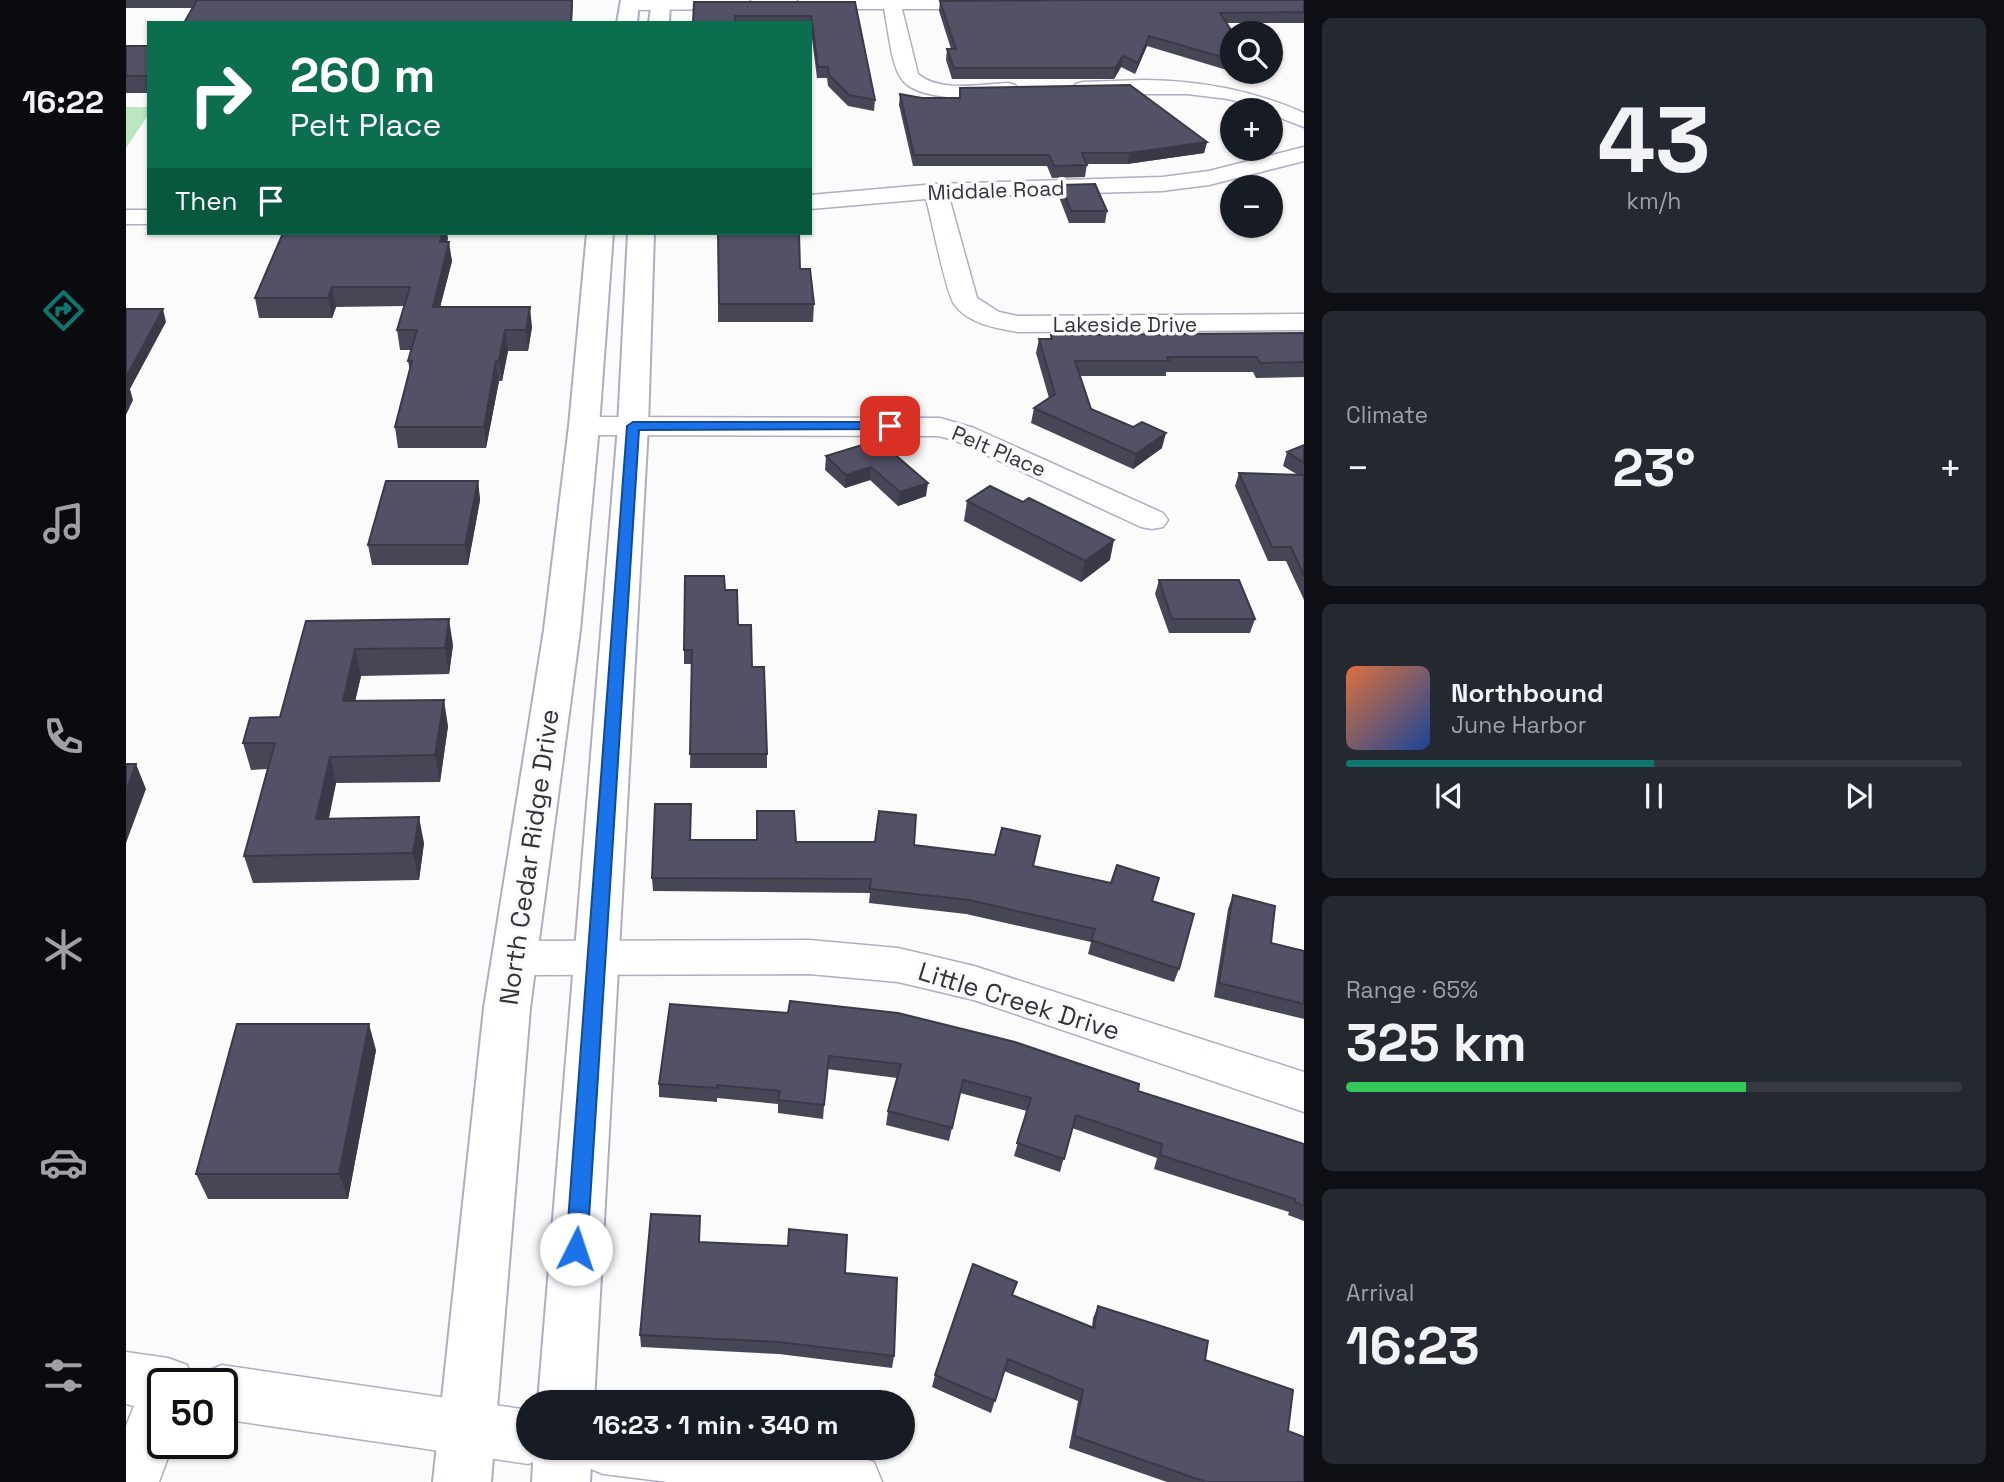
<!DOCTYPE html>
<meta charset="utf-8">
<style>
body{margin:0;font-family:"Space Grotesk",sans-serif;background:#242831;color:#f1f3f6;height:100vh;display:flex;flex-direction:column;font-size:26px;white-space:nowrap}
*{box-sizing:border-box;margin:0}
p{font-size:23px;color:#9ea1a6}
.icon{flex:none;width:38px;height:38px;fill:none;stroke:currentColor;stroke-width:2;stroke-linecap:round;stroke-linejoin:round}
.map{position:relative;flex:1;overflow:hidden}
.sheet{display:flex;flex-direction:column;gap:18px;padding:18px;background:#0d0f14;width:700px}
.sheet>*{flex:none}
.hud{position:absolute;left:21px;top:21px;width:665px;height:214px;border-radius:0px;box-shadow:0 2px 5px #0004;background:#0b6e4f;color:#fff;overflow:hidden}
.tools{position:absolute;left:1094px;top:21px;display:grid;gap:14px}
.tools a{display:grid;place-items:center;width:63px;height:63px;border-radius:50%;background:#171b24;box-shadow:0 2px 5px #0004;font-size:35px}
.speed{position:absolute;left:21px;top:1368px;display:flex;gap:14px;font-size:35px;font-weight:700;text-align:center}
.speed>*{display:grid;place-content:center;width:91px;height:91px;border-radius:50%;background:#171b24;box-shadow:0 2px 5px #0004;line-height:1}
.speed .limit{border:4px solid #111;border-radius:10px;background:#fff;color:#111}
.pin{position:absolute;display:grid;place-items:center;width:60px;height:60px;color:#fff;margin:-30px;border-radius:14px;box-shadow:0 4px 10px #0006}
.me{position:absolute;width:77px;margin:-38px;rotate:4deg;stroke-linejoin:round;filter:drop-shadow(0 0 5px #0008)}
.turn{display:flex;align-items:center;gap:24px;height:147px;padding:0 28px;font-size:32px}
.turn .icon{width:91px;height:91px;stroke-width:2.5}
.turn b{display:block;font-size:49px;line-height:60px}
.then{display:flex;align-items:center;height:66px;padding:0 28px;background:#0003;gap:14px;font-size:26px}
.big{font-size:52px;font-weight:600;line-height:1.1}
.sheet .tile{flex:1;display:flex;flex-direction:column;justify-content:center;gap:10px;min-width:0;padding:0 24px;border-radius:10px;background:#242831}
.sheet .dial{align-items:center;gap:0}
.dial b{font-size:91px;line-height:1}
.song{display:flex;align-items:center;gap:21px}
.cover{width:84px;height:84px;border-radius:10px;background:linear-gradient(135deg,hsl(20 70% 55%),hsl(220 70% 35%))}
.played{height:7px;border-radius:4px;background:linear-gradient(90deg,#0f766e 50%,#363941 50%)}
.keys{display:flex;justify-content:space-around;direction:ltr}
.heat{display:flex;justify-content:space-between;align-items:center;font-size:38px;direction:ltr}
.charge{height:10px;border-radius:5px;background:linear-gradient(90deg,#34c759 65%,#363941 0)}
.trip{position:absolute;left:390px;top:1390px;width:399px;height:70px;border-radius:35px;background:#171b24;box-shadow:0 2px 5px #0004;font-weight:600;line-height:70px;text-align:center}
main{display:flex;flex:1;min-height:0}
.menu{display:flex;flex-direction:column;width:126px;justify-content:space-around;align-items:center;background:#090b0e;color:#9ea1a6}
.menu .icon{width:49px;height:49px}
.menu .selected{color:#0f766e}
.menu b{font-size:32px;color:#f1f3f6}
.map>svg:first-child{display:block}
.green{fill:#bbe6c2}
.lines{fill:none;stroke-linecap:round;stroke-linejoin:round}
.minor-casing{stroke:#afacc3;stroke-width:3}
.major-casing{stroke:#afacc3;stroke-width:4}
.minor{fill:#fff;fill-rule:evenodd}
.major{fill:#fff;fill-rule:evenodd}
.wall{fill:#474657}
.shaded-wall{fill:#3a3947}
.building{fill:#535165;stroke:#3a3947;stroke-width:2}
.route{fill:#1a73e8;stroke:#114b97;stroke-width:2}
.labels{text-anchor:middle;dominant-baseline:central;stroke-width:7;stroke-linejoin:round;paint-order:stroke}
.far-street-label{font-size:21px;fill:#34333c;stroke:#fbfbfb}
.street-label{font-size:26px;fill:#34333c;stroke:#fbfbfb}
</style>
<main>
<nav class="menu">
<b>16:22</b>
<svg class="icon selected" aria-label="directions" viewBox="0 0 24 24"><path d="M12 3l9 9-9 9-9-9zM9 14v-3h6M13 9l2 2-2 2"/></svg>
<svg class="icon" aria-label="music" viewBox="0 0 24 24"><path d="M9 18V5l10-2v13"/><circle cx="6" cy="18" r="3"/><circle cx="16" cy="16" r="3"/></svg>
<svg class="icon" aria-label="phone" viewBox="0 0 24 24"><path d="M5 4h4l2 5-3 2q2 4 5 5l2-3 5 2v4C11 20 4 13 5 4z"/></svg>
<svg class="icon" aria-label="climate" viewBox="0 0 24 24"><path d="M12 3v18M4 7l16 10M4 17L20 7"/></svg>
<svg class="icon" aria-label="car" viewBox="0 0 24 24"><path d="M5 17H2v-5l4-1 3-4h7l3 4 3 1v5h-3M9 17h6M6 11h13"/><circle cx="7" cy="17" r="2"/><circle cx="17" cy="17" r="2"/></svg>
<svg class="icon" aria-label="filters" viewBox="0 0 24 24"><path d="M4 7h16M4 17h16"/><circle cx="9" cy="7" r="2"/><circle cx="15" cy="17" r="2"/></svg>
</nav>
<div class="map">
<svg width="1178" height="1482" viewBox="0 0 1178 1482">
<rect width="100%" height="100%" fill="#fbfbfb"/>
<path class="green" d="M0 107H23V114L0 148Z"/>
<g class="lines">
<defs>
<g id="minor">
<path d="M501 0H623L626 4 617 9 503 10 494 5Z"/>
<path d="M673 0H871L874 4 865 9H776L792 74C814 93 856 84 882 83L889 85 892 89 889 93C864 100 790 103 775 78 765 64 762 27 758 9H679L670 4Z"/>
<path d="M1019 80C1076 81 1126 90 1178 113V127L1144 114V110L1102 99 1061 94H957L950 92 947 88 950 84 957 82Z"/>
<path d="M1178 147V161L1083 185 1036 191 823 197 851 298 873 312 892 316 1178 314V330L892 332C870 328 842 324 828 304 819 290 806 220 800 199L684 209V195L810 184 1036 177 1083 171Z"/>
<rect x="0" y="210" width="23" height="14"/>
<path d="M458 417 814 418 848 428 1037 513 1042 520 1037 527 1026 529 1015 527 828 440 812 436 458 435 448 432 444 426 448 420Z"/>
<path d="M683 940 772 948 848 966 1178 1072V1112L848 1000 772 982 683 974 389 975 374 970 368 958 374 946 389 941Z"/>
<path d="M0 1352 42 1358 61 1365 68 1384H37V1444H47L33 1482H0V1426L8 1406 0 1404Z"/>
<path d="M96 1365 402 1410V1447H425L421 1456 402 1464 96 1419V1384H73L77 1373Z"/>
<path d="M450 1447H700L748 1462 756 1482H542L477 1474 458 1466Z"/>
</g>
<g id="major">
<path d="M495 0H513L511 23H491Z"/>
<path d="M526 0H544L543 23H523Z"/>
<path d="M461 233H487L473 426 454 630 404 1008 365 1482H307L358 1008 418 630 443 426Z"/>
<path d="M502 233H528L522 426 468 1402H412L492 426Z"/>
<path d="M408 1447H466L464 1482H406Z"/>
</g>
</defs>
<use href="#minor" class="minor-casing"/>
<use href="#major" class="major-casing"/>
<use href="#minor" class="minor"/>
<use href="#major" class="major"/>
</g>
<g class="wall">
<path d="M0 0H447L67 8H0Z"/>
<path d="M1178 0V23H1100L1106 33V72H1126L1124 77 1021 46 1009 74 995 67 988 79H826L820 60 821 49H825L813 11 814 1Z"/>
<path d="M568 2H729L749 100 748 111 722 106 702 86 701 78H691L684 23H567Z"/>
<rect x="0" y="46" width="23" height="47"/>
<path d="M834 88 1081 142 1078 153 1001 164H961L959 177 926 178 921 166H787L773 105 774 94 796 98H833Z"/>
<path d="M935 185 981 211 979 223H943L933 197Z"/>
<path d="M592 233 674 269 688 304 687 322H592Z"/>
<path d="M322 238 321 242 326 261 314 307 406 327 402 351H382L376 381H373L360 448H272L269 427 284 371 282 361 285 350H274L271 330 278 306 210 307 206 318H133L129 298Z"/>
<path d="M1178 333V377L1130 378 1127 372H1040V376H954L965 409 1036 448 1007 469 905 423 908 408 923 398 910 353 913 339H924L925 335Z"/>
<path d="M752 440 800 496 772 506 744 480 719 488 699 470 700 456Z"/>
<path d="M1178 445V600L1160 561H1142L1109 486 1113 473 1172 475 1157 466 1161 452Z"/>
<path d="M352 481 354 500 342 565H246L242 545Z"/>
<path d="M841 501 897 502 984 560 955 582 838 521Z"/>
<path d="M1033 580 1129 619 1124 633H1043L1029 594Z"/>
<path d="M599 590 612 625 626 667 641 754V768H564L566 664H558V650Z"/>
<path d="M180 621 327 645 323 674 235 676 229 701 322 726 314 782 210 783 203 818 298 843 293 880 127 883 118 856 141 769 125 770 117 743 154 717Z"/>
<path d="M631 811 670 842 788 845 907 866 1026 901 1053 969 1048 982 962 954 965 942 840 914 743 903 744 893 527 891 526 878 631 840Z"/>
<path d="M1107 895 1145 943 1178 951V1019L1088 997 1102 909Z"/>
<path d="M544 1004 1012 1091 1178 1144V1221L1162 1215 1163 1212 1028 1169 1031 1158 946 1128 934 1172 888 1156 901 1111 834 1093 823 1141 760 1125 762 1111 771 1078 701 1069 697 1119 652 1113V1104L591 1098V1102L533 1097V1084Z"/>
<path d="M250 1050 222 1199H82L70 1174Z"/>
<path d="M574 1229V1242L719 1273 768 1356 766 1368 653 1354 515 1347 514 1335Z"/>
<path d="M887 1295 966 1327 967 1318 972 1306 1079 1360 1162 1431 1178 1482H1041L943 1448 952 1401 878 1371 865 1413 806 1387 809 1375Z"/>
</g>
<g class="shaded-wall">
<path d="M446 0H447L446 23H445Z"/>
<path d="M1023 36 1021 46 1009 74 1012 63Z"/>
<path d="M997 56 995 67 988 79 989 68Z"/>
<path d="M1081 142 1078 153 1001 164 1004 153Z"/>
<path d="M316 233H321L322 238 316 261 314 242Z"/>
<path d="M323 242 326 261 309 327 307 307Z"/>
<path d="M206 287 210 307 206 318 202 298Z"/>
<path d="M404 307 406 327 402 351 400 330Z"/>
<path d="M37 309 40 322 4 389 7 400 0 415V377Z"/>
<path d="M379 330 382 351 376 381 373 361Z"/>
<path d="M370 361 373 381 360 448 358 427Z"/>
<path d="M1040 433 1036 448 1007 469 1010 454Z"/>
<path d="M745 467 744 480 719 488 720 475Z"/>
<path d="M352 481 354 500 342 565 339 545Z"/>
<path d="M802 483 800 496 772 506 774 492Z"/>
<path d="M988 540 984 560 955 582 959 561Z"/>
<path d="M323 619 327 645 323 674 319 648Z"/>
<path d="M229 649 235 676 223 728 217 701Z"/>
<path d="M318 700 322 726 314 782 309 755Z"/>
<path d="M204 757 210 783 197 845 190 819Z"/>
<path d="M10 764 20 789 0 843V792Z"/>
<path d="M293 817 298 843 293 880 287 853Z"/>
<path d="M243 1024 250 1050 222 1199 213 1174Z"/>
</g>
<g class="building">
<path d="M71 0H446L445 23H58Z"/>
<path d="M975 0H1178V12L1094 13 1107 33 1106 60 1023 36 1012 63 997 56 989 68H828L821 49H830L814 1Z"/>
<path d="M568 2H729L749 100 723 95 703 75 702 67H692L685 16H609V23H567Z"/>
<rect x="0" y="46" width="23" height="30"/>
<path d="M1004 85 1081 142 1004 153H956L961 165 928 166 923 155H788L774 94 796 98H834V88Z"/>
<path d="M969 184 981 211H945L935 185Z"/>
<path d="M157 233H316L314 242H323L307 307H404L400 330H379L373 361H370L358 427H269L286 361H282L291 330H271L284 287H206L202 298H129Z"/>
<path d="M592 233H673L674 269H684L688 304H593Z"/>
<path d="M0 309H37L0 377Z"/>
<path d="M1178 333V362L1134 363 1131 357H1041L1043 361H949L965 409 1007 427 1016 422 1040 433 1010 454 908 408 929 394 913 339H926L925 335Z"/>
<path d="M752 440 802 483 774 492 745 467 720 475 700 456Z"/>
<path d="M1178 445V463L1161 452Z"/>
<path d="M1113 473 1178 475V576L1165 547H1146Z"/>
<path d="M260 481H352L339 545H242Z"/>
<path d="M864 486 897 502 903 498 988 540 959 561 841 501Z"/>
<path d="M559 576H598L599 590H611L612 625H625L626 667H638L641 754H564L566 650H558Z"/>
<path d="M1033 580H1113L1129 619H1046Z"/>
<path d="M323 619 319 648 229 649 217 701 318 700 309 755 204 757 190 819 293 817 287 853 118 856 149 743H117L124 718 154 717 180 621Z"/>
<path d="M0 764H10L0 792Z"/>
<path d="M529 804H565L564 840H631V811H668L670 842H749L753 811 790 815 788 845 869 855 876 828 914 836 907 866 985 883 991 865 1033 878 1026 901 1068 914 1053 969 965 940 969 929 843 900 744 889 745 879 526 878Z"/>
<path d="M1107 895 1149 906 1145 943 1178 951V1004L1093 983Z"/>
<path d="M664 1001 772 1013 889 1042 1013 1084 1012 1091 1178 1144V1206L1169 1202V1199L1034 1155 1036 1144 950 1115 938 1159 891 1143 905 1098 837 1080 826 1128 762 1111 775 1064 703 1056 698 1105 652 1100 654 1091 591 1085V1088L533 1084 544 1004 662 1013Z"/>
<path d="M111 1024H243L213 1174H70Z"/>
<path d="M525 1214 574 1216 573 1242 662 1246 663 1229 721 1235 719 1273 771 1278 768 1356 653 1342 514 1335Z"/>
<path d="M847 1264 891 1282 886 1295 968 1328 972 1306 1082 1341 1079 1360 1167 1390 1162 1431 1178 1437V1482H1080L948 1436 957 1390 882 1359 869 1401 809 1375Z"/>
</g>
<path class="route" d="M507 422H764L770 426 764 429 513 430 461 1249 458 1256 450 1259 443 1256 440 1249 501 426Z"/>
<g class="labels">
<g class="far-street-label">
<text transform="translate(870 190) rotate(-2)">Middale Road</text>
<text x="999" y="324">Lakeside Drive</text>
<text transform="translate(873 451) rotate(23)">Pelt Place</text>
</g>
<g class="street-label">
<text transform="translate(403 857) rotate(-82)">North Cedar Ridge Drive</text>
<text transform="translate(893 1001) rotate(17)">Little Creek Drive</text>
</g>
</g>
</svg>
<div class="tools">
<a><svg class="icon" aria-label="search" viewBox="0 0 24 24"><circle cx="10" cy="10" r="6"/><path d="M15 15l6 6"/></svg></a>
<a>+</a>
<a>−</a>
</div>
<div class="speed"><div class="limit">50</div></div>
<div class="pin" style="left:764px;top:426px;background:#d93025"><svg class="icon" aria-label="arrive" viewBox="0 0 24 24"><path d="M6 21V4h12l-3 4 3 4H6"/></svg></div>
<svg class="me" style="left:450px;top:1249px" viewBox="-20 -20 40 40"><circle r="19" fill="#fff"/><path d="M0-13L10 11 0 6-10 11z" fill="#1a73e8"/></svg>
<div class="trip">16:23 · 1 min · 340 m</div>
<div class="hud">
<div class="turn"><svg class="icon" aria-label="right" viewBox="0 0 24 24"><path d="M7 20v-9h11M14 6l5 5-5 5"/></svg><div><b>260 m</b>Pelt Place</div></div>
<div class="then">Then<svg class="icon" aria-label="arrive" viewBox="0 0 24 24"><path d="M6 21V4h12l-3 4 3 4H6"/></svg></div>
</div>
</div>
<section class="sheet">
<div class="tile dial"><b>43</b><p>km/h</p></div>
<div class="tile"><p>Climate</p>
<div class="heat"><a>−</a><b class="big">23°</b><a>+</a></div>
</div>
<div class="tile">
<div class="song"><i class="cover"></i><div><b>Northbound</b><p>June Harbor</p></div></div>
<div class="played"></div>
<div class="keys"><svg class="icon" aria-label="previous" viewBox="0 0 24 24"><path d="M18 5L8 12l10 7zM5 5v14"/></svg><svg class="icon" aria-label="pause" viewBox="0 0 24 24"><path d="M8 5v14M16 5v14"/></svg><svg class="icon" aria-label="next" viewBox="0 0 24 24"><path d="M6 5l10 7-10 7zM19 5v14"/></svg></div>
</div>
<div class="tile"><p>Range · 65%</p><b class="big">325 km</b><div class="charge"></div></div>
<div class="tile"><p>Arrival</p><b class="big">16:23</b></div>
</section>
</main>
